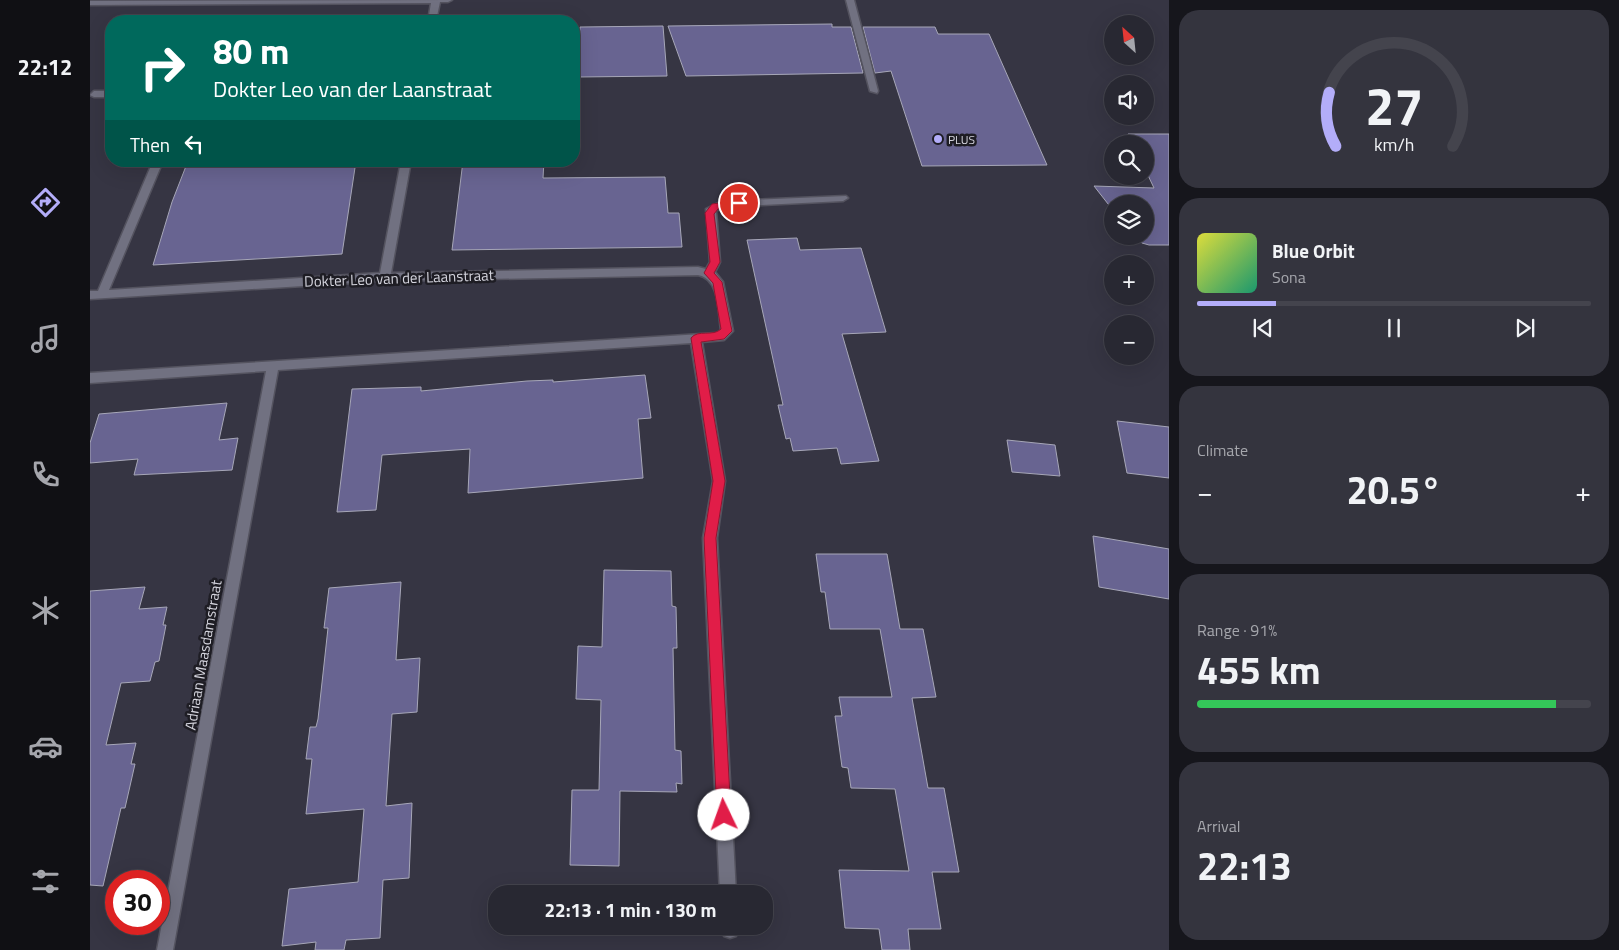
<!DOCTYPE html>
<meta charset="utf-8">
<style>
body{margin:0;font-family:"Titillium Web",sans-serif;background:#34343e;color:#f1f3f6;height:100vh;display:flex;flex-direction:column;font-size:19px;white-space:nowrap}
*{box-sizing:border-box;margin:0}
p{font-size:16px;color:#a5a6ac}
.icon{flex:none;width:28px;height:28px;fill:none;stroke:currentColor;stroke-width:2;stroke-linecap:round;stroke-linejoin:round}
.map{position:relative;flex:1;overflow:hidden}
.drawer{display:flex;flex-direction:column;gap:10px;padding:10px;background:#16161c;width:450px}
.drawer>*{flex:none}
.guide{position:absolute;left:15px;top:15px;width:475px;height:152px;border-radius:20px;box-shadow:0 5px 20px #0002,0 0 0 1px #44444d;background:#00695c;color:#fff;overflow:hidden}
.needle{width:32px;rotate:333deg}
.controls{position:absolute;left:1014px;top:15px;display:grid;gap:10px}
.controls a{display:grid;place-items:center;width:50px;height:50px;border-radius:50%;background:#282832;box-shadow:0 5px 20px #0002,0 0 0 1px #44444d;font-size:25px}
.speed{position:absolute;left:15px;top:870px;display:flex;gap:10px;font-size:25px;font-weight:700;text-align:center}
.speed>*{display:grid;place-content:center;width:65px;height:65px;border-radius:50%;background:#282832;box-shadow:0 5px 20px #0002,0 0 0 1px #44444d;line-height:1}
.speed .limit{border:8px solid #d22;background:#fff;color:#111}
.pin{position:absolute;display:grid;place-items:center;width:42px;height:42px;color:#fff;margin:-21px;border:2px solid #fff;border-radius:50%;box-shadow:0 1px 5px #0007}
.me{position:absolute;width:55px;margin:-28px;rotate:357deg;stroke-linejoin:round;filter:drop-shadow(0 0 4px #0008)}
.turn{display:flex;align-items:center;gap:18px;height:105px;padding:0 25px;font-size:22px}
.turn .icon{width:65px;height:65px;stroke-width:2.5}
.turn b{display:block;font-size:35px;line-height:42px}
.then{display:flex;align-items:center;height:48px;padding:0 25px;background:#0003;gap:10px;font-size:19px}
.big{font-size:38px;font-weight:700;line-height:1.1}
.drawer .tile{flex:1;display:flex;flex-direction:column;justify-content:center;gap:8px;min-width:0;padding:0 18px;border-radius:20px;background:#34343e}
.drawer .dial{align-items:center;gap:0}
.dial svg{height:130px;overflow:visible;fill:none;stroke:#44444d;stroke-width:7;stroke-linecap:round;text-anchor:middle}
.dial text{fill:#f1f3f6;stroke:none}
.song{display:flex;align-items:center;gap:15px}
.cover{width:60px;height:60px;border-radius:8px;background:linear-gradient(135deg,hsl(60 70% 55%),hsl(160 70% 35%))}
.played{height:5px;border-radius:2px;background:linear-gradient(90deg,#b3adf9 20%,#44444d 20%)}
.keys{display:flex;justify-content:space-around;direction:ltr}
.heat{display:flex;justify-content:space-between;align-items:center;font-size:28px;direction:ltr}
.charge{height:8px;border-radius:4px;background:linear-gradient(90deg,#34c759 91%,#44444d 0)}
.trip{position:absolute;left:398px;top:885px;width:285px;height:50px;border-radius:20px;background:#282832;box-shadow:0 5px 20px #0002,0 0 0 1px #44444d;font-weight:700;line-height:50px;text-align:center}
main{display:flex;flex:1;min-height:0}
.dock{display:flex;flex-direction:column;width:90px;justify-content:space-around;align-items:center;background:#101014;color:#a5a6ac}
.dock .icon{width:35px;height:35px}
.dock .selected{color:#b3adf9}
.dock b{font-size:22px;color:#f1f3f6}
.map>svg:first-child{display:block}
.building{fill:#686491;stroke:#a7a7b8}
.lines{fill:none;stroke-linecap:round;stroke-linejoin:round}
.minor-casing{stroke:#54535f;stroke-width:3}
.minor{fill:#717181;fill-rule:evenodd}
.route{fill:#e11d48;stroke:#92132f}
.poi-dot{fill:#b3adf9;stroke:#1e1d24;stroke-width:2}
.labels{text-anchor:middle;dominant-baseline:central;stroke-width:5;stroke-linejoin:round;paint-order:stroke}
.far-poi-label{font-size:12px;fill:#d4d4dd;stroke:#1e1d24;text-anchor:start}
.street-label{font-size:15px;fill:#d4d4dd;stroke:#1e1d24}
</style>
<main>
<nav class="dock">
<b>22:12</b>
<svg class="icon selected" aria-label="directions" viewBox="0 0 24 24"><path d="M12 3l9 9-9 9-9-9zM9 14v-3h6M13 9l2 2-2 2"/></svg>
<svg class="icon" aria-label="music" viewBox="0 0 24 24"><path d="M9 18V5l10-2v13"/><circle cx="6" cy="18" r="3"/><circle cx="16" cy="16" r="3"/></svg>
<svg class="icon" aria-label="phone" viewBox="0 0 24 24"><path d="M5 4h4l2 5-3 2q2 4 5 5l2-3 5 2v4C11 20 4 13 5 4z"/></svg>
<svg class="icon" aria-label="climate" viewBox="0 0 24 24"><path d="M12 3v18M4 7l16 10M4 17L20 7"/></svg>
<svg class="icon" aria-label="car" viewBox="0 0 24 24"><path d="M5 17H2v-5l4-1 3-4h7l3 4 3 1v5h-3M9 17h6M6 11h13"/><circle cx="7" cy="17" r="2"/><circle cx="17" cy="17" r="2"/></svg>
<svg class="icon" aria-label="filters" viewBox="0 0 24 24"><path d="M4 7h16M4 17h16"/><circle cx="9" cy="7" r="2"/><circle cx="15" cy="17" r="2"/></svg>
</nav>
<div class="map">
<svg width="1079" height="950" viewBox="0 0 1079 950">
<rect width="100%" height="100%" fill="#363543"/>
<g class="building">
<path d="M742 24V27H761L773 73 596 76 578 26Z"/>
<path d="M573 26 577 76 488 77 490 27Z"/>
<path d="M773 27H845L848 34H899L957 165 832 166 801 71 785 73Z"/>
<path d="M1038 134H1079V245H1059L1052 243 1044 236H1055V204H1022V209L1004 186 1064 188 1055 169V144H1043Z"/>
<path d="M98 161H266L252 254 63 265 82 202Z"/>
<path d="M373 161H454L453 178 575 177 578 213H589L592 247 362 250Z"/>
<path d="M707 238 710 250 771 248 796 332 752 334 789 461 751 464 747 448 703 451 700 438 696 439 688 405H693L657 240Z"/>
<path d="M555 375 561 418 548 419 553 478 378 493 380 449 292 455 286 510 247 512 262 389 331 387V391L437 381 463 380V382Z"/>
<path d="M137 403 129 440 148 438 142 470 44 475 48 459 0 463V443L9 414Z"/>
<path d="M1027 421 1079 427V478L1037 473Z"/>
<path d="M917 440 965 445 970 476 922 472Z"/>
<path d="M1003 536 1079 549V599L1009 587Z"/>
<path d="M726 554H797L810 629H833L846 697 822 698 838 788H854L869 872H842L851 929H818L820 950H792L789 929 755 928 749 870 819 871 805 789 761 788 758 768 752 767 745 716H752L749 697H802L790 629H740L735 592H731Z"/>
<path d="M514 570 581 571 582 606 586 607 587 648H583L585 750 591 751 592 784 586 783 587 792 530 791 529 866 480 865 482 790H509L511 700 486 699 488 646 512 647Z"/>
<path d="M311 582 306 660 330 658 327 712 302 714 296 806 322 803 319 878 293 880 290 938 256 940 254 950H225L226 942 192 946 199 889 268 882 274 809 216 814 222 759H216L220 727H226L228 719 238 628H234L239 588Z"/>
<path d="M55 587 49 609 77 607 73 625H76L69 661 65 662 60 681 31 683 16 745 46 743 41 764H45L35 808H31L13 886 0 885V591Z"/>
</g>
<g class="lines">
<defs>
<g id="minor">
<path d="M362 0 358 2H350L346 21H338L341 3 0 5V1Z"/>
<path d="M756 0H764L788 91 787 93 780 91Z"/>
<path d="M21 91V97H4L0 95 4 91Z"/>
<path d="M63 161H73L19 290 290 273 311 161H321L301 273 608 267 616 269 620 262 616 209 632 201 756 196 758 198 753 201 634 207 626 211 630 262 625 272 633 282 643 331 634 340 612 342 635 481 627 538 646 894H630L613 538 623 481 601 343 188 370 83 950H67L176 371 0 383V373L627 333 631 330C628 311 630 279 608 275L295 281 0 299V291H8Z"/>
<path d="M632 926H648L646 936 640 938 634 936Z"/>
</g>
</defs>
<use href="#minor" class="minor-casing"/>
<use href="#minor" class="minor"/>
</g>
<path class="route" d="M649 200 654 203 652 206 628 209 624 214 630 262 624 273 632 282 642 331 634 339 611 342 635 481 626 538 641 815 639 820 634 822 629 820 627 815 614 538 623 481 601 338C608 329 623 337 631 329L623 283 614 273 620 262 615 213 622 204Z"/>
<circle class="poi-dot" cx="848" cy="139" r="5"/>
<g class="labels">
<g class="far-poi-label">
<text x="858" y="139">PLUS</text>
</g>
<g class="street-label">
<text transform="translate(309 278) rotate(-2)">Dokter Leo van der Laanstraat</text>
<text transform="translate(113 655) rotate(-80)">Adriaan Maasdamstraat</text>
</g>
</g>
</svg>
<div class="controls">
<a><svg class="needle" viewBox="-14 -14 28 28"><path d="M0-13l5 13h-10z" fill="#e53935"/><path d="M0 13l5-13h-10z" fill="#a5a6ac"/></svg></a>
<a><svg class="icon" aria-label="sound" viewBox="0 0 24 24"><path d="M4 9h4l5-4v14l-5-4H4zM17 9q2 3 0 6"/></svg></a>
<a><svg class="icon" aria-label="search" viewBox="0 0 24 24"><circle cx="10" cy="10" r="6"/><path d="M15 15l6 6"/></svg></a>
<a><svg class="icon" aria-label="layers" viewBox="0 0 24 24"><path d="M12 4l9 5-9 5-9-5zM3 14l9 5 9-5"/></svg></a>
<a>+</a>
<a>−</a>
</div>
<div class="speed"><div class="limit">30</div></div>
<div class="pin" style="left:649px;top:203px;background:#d93025"><svg class="icon" aria-label="arrive" viewBox="0 0 24 24"><path d="M6 21V4h12l-3 4 3 4H6"/></svg></div>
<svg class="me" style="left:634px;top:815px" viewBox="-20 -20 40 40"><circle r="19" fill="#fff"/><path d="M0-13L10 11 0 6-10 11z" fill="#e11d48"/></svg>
<div class="trip">22:13 · 1 min · 130 m</div>
<div class="guide">
<div class="turn"><svg class="icon" aria-label="right" viewBox="0 0 24 24"><path d="M7 20v-9h11M14 6l5 5-5 5"/></svg><div><b>80 m</b>Dokter Leo van der Laanstraat</div></div>
<div class="then">Then<svg class="icon" aria-label="left" viewBox="0 0 24 24"><path d="M17 20v-9H6M10 6l-5 5 5 5"/></svg></div>
</div>
</div>
<section class="drawer">
<div class="tile dial"><svg viewBox="0 0 100 80">
<path d="M14 69A42 42 0 1 1 86 69"/>
<path d="M14 69A42 42 0 0 1 10 36" stroke="#b3adf9"/>
<text x="50" y="56" font-size="32" font-weight="700">27</text>
<text x="50" y="72" font-size="11">km/h</text>
</svg></div>
<div class="tile">
<div class="song"><i class="cover"></i><div><b>Blue Orbit</b><p>Sona</p></div></div>
<div class="played"></div>
<div class="keys"><svg class="icon" aria-label="previous" viewBox="0 0 24 24"><path d="M18 5L8 12l10 7zM5 5v14"/></svg><svg class="icon" aria-label="pause" viewBox="0 0 24 24"><path d="M8 5v14M16 5v14"/></svg><svg class="icon" aria-label="next" viewBox="0 0 24 24"><path d="M6 5l10 7-10 7zM19 5v14"/></svg></div>
</div>
<div class="tile"><p>Climate</p>
<div class="heat"><a>−</a><b class="big">20.5°</b><a>+</a></div>
</div>
<div class="tile"><p>Range · 91%</p><b class="big">455 km</b><div class="charge"></div></div>
<div class="tile"><p>Arrival</p><b class="big">22:13</b></div>
</section>
</main>
